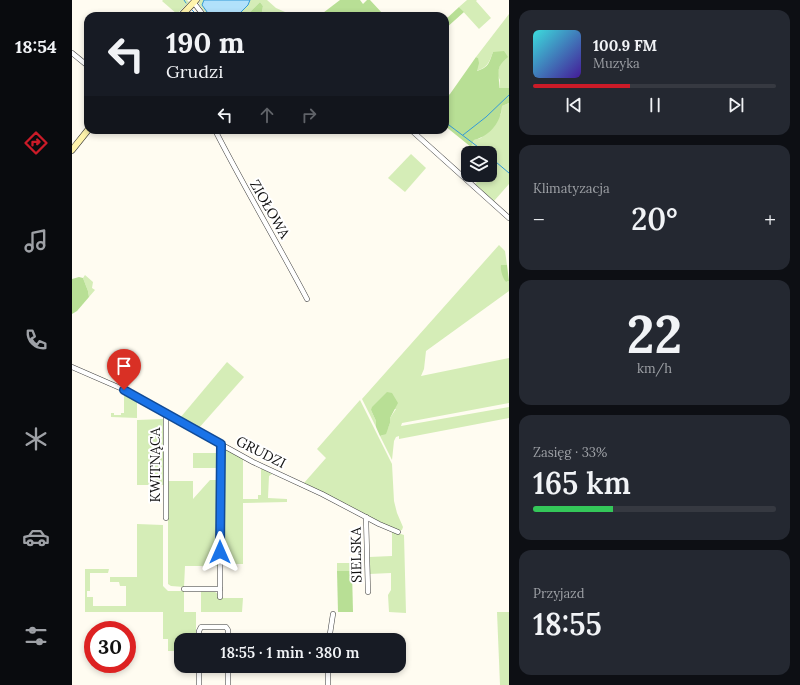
<!DOCTYPE html>
<html lang="pl">
<meta charset="utf-8">
<style>
body{margin:0;font-family:Lora,serif;background:#242831;color:#f1f3f6;height:100vh;display:flex;flex-direction:column;font-size:15px;white-space:nowrap}
*{box-sizing:border-box;margin:0}
p{font-size:13px;color:#9ea1a6}
.icon{flex:none;width:22px;height:22px;fill:none;stroke:currentColor;stroke-width:2;stroke-linecap:round;stroke-linejoin:round}
.map{position:relative;flex:1;overflow:hidden}
.side{display:flex;flex-direction:column;gap:10px;padding:10px;background:#0d0f14;width:291px}
.side>*{flex:none}
.top-card{position:absolute;left:12px;top:12px;width:365px;height:122px;border-radius:12px;box-shadow:0 2px 6px #0003;background:#171b24;color:#f1f3f6;overflow:hidden}
.fabs{position:absolute;left:389px;top:146px;display:grid;gap:8px}
.fabs a{display:grid;place-items:center;width:36px;height:36px;border-radius:8px;background:#171b24;box-shadow:0 2px 6px #0003;font-size:20px}
.speed{position:absolute;left:12px;top:621px;display:flex;gap:8px;font-size:20px;font-weight:700;text-align:center}
.speed>*{display:grid;place-content:center;width:52px;height:52px;border-radius:50%;background:#171b24;box-shadow:0 2px 6px #0003;line-height:1}
.speed .limit{border:6px solid #d22;background:#fff;color:#111}
.pin{position:absolute;display:grid;place-items:center;width:34px;height:34px;color:#fff;margin:-41px -17px;border-radius:50% 50% 50% 0;rotate:-45deg;box-shadow:0 0 4px #0007}
.pin .icon{rotate:45deg}
.me{position:absolute;width:44px;margin:-22px;rotate:0deg;stroke-linejoin:round;filter:drop-shadow(0 0 3px #0008)}
.turn{display:flex;align-items:center;gap:14px;height:84px;padding:0 16px;font-size:18px}
.turn .icon{width:52px;height:52px;stroke-width:2.5}
.turn b{display:block;font-size:28px;line-height:34px}
.lanes{display:flex;align-items:center;height:38px;padding:0 16px;background:#0003;justify-content:center;gap:20px;direction:ltr}
.lanes .off{opacity:.35}
.big{font-size:30px;font-weight:600;line-height:1.1}
.side .tile{flex:1;display:flex;flex-direction:column;justify-content:center;gap:6px;min-width:0;padding:0 14px;border-radius:12px;background:#242831}
.side .dial{align-items:center;gap:0}
.dial b{font-size:52px;line-height:1}
.song{display:flex;align-items:center;gap:12px}
.cover{width:48px;height:48px;border-radius:6px;background:linear-gradient(135deg,hsl(180 70% 55%),hsl(260 70% 35%))}
.played{height:4px;border-radius:2px;background:linear-gradient(90deg,#cb1b28 40%,#363941 40%)}
.keys{display:flex;justify-content:space-around;direction:ltr}
.heat{display:flex;justify-content:space-between;align-items:center;font-size:22px;direction:ltr}
.charge{height:6px;border-radius:3px;background:linear-gradient(90deg,#34c759 33%,#363941 0)}
.trip{position:absolute;left:102px;top:633px;width:232px;height:40px;border-radius:12px;background:#171b24;box-shadow:0 2px 6px #0003;font-weight:600;line-height:40px;text-align:center}
main{display:flex;flex:1;min-height:0}
.tab-bar{display:flex;flex-direction:column;width:72px;justify-content:space-around;align-items:center;background:#090b0e;color:#9ea1a6}
.tab-bar .icon{width:28px;height:28px}
.tab-bar .current{color:#cb1b28}
.tab-bar b{font-size:18px;color:#f1f3f6}
.map>svg:first-child{display:block}
.green{fill:#d5edb7}
.forest{fill:#b8df95}
.water{fill:#b1e1fb;stroke:#339ad8}
.lines{fill:none;stroke-linecap:round;stroke-linejoin:round}
.stream{stroke:#339ad8;stroke-width:1}
.street-casing{stroke:#424242;stroke-width:5.5}
.secondary-casing{stroke:#313131;stroke-width:7}
.street{stroke:#fff;stroke-width:4.5}
.secondary{stroke:#fff4ac;stroke-width:6}
.route-casing{stroke:#114b97;stroke-width:10}
.route{stroke:#1a73e8;stroke-width:7}
.labels{text-anchor:middle;dominant-baseline:central;stroke-width:4;stroke-linejoin:round;paint-order:stroke}
.street-label{font-size:14px;fill:#0f0f0f;stroke:#fff}
</style>
<main>
<nav class="tab-bar">
<b>18:54</b>
<svg class="icon current" aria-label="directions" viewBox="0 0 24 24"><path d="M12 3l9 9-9 9-9-9zM9 14v-3h6M13 9l2 2-2 2"/></svg>
<svg class="icon" aria-label="music" viewBox="0 0 24 24"><path d="M9 18V5l10-2v13"/><circle cx="6" cy="18" r="3"/><circle cx="16" cy="16" r="3"/></svg>
<svg class="icon" aria-label="phone" viewBox="0 0 24 24"><path d="M5 4h4l2 5-3 2q2 4 5 5l2-3 5 2v4C11 20 4 13 5 4z"/></svg>
<svg class="icon" aria-label="climate" viewBox="0 0 24 24"><path d="M12 3v18M4 7l16 10M4 17L20 7"/></svg>
<svg class="icon" aria-label="car" viewBox="0 0 24 24"><path d="M5 17H2v-5l4-1 3-4h7l3 4 3 1v5h-3M9 17h6M6 11h13"/><circle cx="7" cy="17" r="2"/><circle cx="17" cy="17" r="2"/></svg>
<svg class="icon" aria-label="filters" viewBox="0 0 24 24"><path d="M4 7h16M4 17h16"/><circle cx="9" cy="7" r="2"/><circle cx="15" cy="17" r="2"/></svg>
</nav>
<div class="map">
<svg width="437" height="685" viewBox="0 0 437 685">
<rect width="100%" height="100%" fill="#fffcf1"/>
<g class="green">
<path d="M91 0H115L117 2 105 14 90 1Z"/>
<path d="M128 0H195L204 8 222 16H185L190 12 191 6 188 2 174 16H136L127 4Z"/>
<path d="M395 0H405L404 1 419 18 408 28 407 29 387 7Z"/>
<path d="M437 14V88H427L428 80 425 74 429 62 421 52C417 63 415 68 404 71L406 58 404 57Z"/>
<path d="M437 103V184L422 201 403 184 412 175H418V168L421 165 418 162V153H406L399 147 402 140 409 138 429 114 430 106Z"/>
<path d="M339 154 354 168 333 192 316 178Z"/>
<path d="M427 245 433 251 435 265H429L434 282 437 281V291L354 351 352 369 349 376 437 358V403L330 423 329 426 437 407V418L327 439V436L324 437 322 441 320 460 308 436 311 435 316 428 318 423V418L324 409 299 410 304 421V427L290 399Z"/>
<path d="M13 275 21 282 20 288 23 290 17 297 16 291 11 278Z"/>
<path d="M155 362 172 377 126 429 108 418Z"/>
<path d="M52 391 65 398V418L39 417V413H42V415H49V413H52Z"/>
<path d="M288 400 320 464 322 501 325 513 331 527 330 530C318 533 281 507 268 501 256 495 244 489 232 483L254 458 245 449Z"/>
<path d="M91 419 92 485H65V420Z"/>
<path d="M151 448 171 458V499H186V495H189V468L200 474 197 476 196 498 215 499V502L171 503V564H151L150 450Z"/>
<path d="M121 453H147L146 468H121Z"/>
<path d="M138 480H146V566H113L112 587 99 586 96 584V481H121V499Z"/>
<path d="M65 524 91 525V586L96 591H112V612H124V640H109V651H96V639H91V612H13V569H37L36 573H18V591H15V597H21V606H54V586H48L47 582H38V577H65Z"/>
<path d="M320 531 332 535 334 613 317 612 316 595 319 590V573L297 574V557L320 556Z"/>
<path d="M265 563H279L280 571H265Z"/>
<path d="M129 591 143 592 146 594V598H171L170 612H129Z"/>
<path d="M425 612H437V685H428Z"/>
</g>
<g class="forest">
<path d="M268 0H288L291 4 295 0H298L311 14 309 16H247Z"/>
<path d="M188 2 191 6 190 12 185 16H174Z"/>
<path d="M387 7 392 12 373 29V20Z"/>
<path d="M432 51 436 57C422 68 428 73 427 88H437V103L430 106C429 122 418 136 402 140L399 147 373 126V98L378 94 404 57 406 58 407 63 405 71C417 67 417 63 421 52Z"/>
<path d="M429 265H435L437 281 434 282C431 279 428 270 429 265Z"/>
<path d="M7 277 11 278 16 291 17 297 5 311 0 314V279Z"/>
<path d="M315 392 320 393 326 403 318 418V423L314 434 308 436 304 427V421L299 410 300 407Z"/>
<path d="M265 571H280L281 612H266Z"/>
</g>
<path class="water" d="M132 0H178L176 5 165 16H138L130 5Z"/>
<g class="lines">
<g class="stream">
<path d="M112 0 114 3"/>
<path d="M120 10 126 16"/>
<path d="M373 122 414 153"/>
<path d="M391 135 414 117 437 95"/>
<path d="M418 157 437 173"/>
</g>
<defs>
<g id="street">
<path d="M122 3 132 16"/>
<path d="M0 53 16 66"/>
<path d="M143 130C172 187 205 242 235 299"/>
<path d="M339 130 437 218"/>
<path d="M0 367 62 394 123 430 181 462 250 494 307 524 326 532"/>
<path d="M94 412V518"/>
<path d="M294 517 296 592"/>
<path d="M112 589H148"/>
<path d="M148 597 149 444"/>
<path d="M127 640V631L129 627H154L156 630V640"/>
<path d="M257 640 261 614"/>
<path d="M127 685V666"/>
<path d="M156 685V666"/>
<path d="M256 685V666"/>
</g>
<g id="secondary">
<path d="M109 16 124 0"/>
<path d="M0 150 16 130"/>
</g>
</defs>
<use href="#street" class="street-casing"/>
<use href="#secondary" class="secondary-casing"/>
<use href="#street" class="street"/>
<use href="#secondary" class="secondary"/>
</g>
<g class="lines">
<defs>
<path id="route" d="M52 390 149 444 148 552"/>
</defs>
<use href="#route" class="route-casing"/>
<use href="#route" class="route"/>
</g>
<g class="labels">
<g class="street-label">
<text transform="translate(198 209) rotate(60)">ZIOŁOWA</text>
<text transform="translate(189 452) rotate(27)">GRUDZI</text>
<text transform="translate(83 465) rotate(-90)">KWITNĄCA</text>
<text transform="translate(284 555) rotate(-91)">SIELSKA</text>
</g>
</g>
</svg>
<div class="fabs">
<a><svg class="icon" aria-label="layers" viewBox="0 0 24 24"><path d="M12 4l9 5-9 5-9-5zM3 14l9 5 9-5"/></svg></a>
</div>
<div class="speed"><div class="limit">30</div></div>
<div class="pin" style="left:52px;top:390px;background:#d93025"><svg class="icon" aria-label="arrive" viewBox="0 0 24 24"><path d="M6 21V4h12l-3 4 3 4H6"/></svg></div>
<svg class="me" style="left:148px;top:552px" viewBox="-20 -20 40 40"><path d="M0-17L14 15 0 8-14 15z" fill="#1a73e8" stroke="#fff" stroke-width="4"/></svg>
<div class="trip">18:55 · 1 min · 380 m</div>
<div class="top-card">
<div class="turn"><svg class="icon" aria-label="left" viewBox="0 0 24 24"><path d="M17 20v-9H6M10 6l-5 5 5 5"/></svg><div><b>190 m</b>Grudzi</div></div>
<div class="lanes"><svg class="icon" aria-label="left" viewBox="0 0 24 24"><path d="M17 20v-9H6M10 6l-5 5 5 5"/></svg><svg class="icon off" aria-label="ahead" viewBox="0 0 24 24"><path d="M12 20V5M6 11l6-6 6 6"/></svg><svg class="icon off" aria-label="right" viewBox="0 0 24 24"><path d="M7 20v-9h11M14 6l5 5-5 5"/></svg></div>
</div>
</div>
<section class="side">
<div class="tile">
<div class="song"><i class="cover"></i><div><b>100.9 FM</b><p>Muzyka</p></div></div>
<div class="played"></div>
<div class="keys"><svg class="icon" aria-label="previous" viewBox="0 0 24 24"><path d="M18 5L8 12l10 7zM5 5v14"/></svg><svg class="icon" aria-label="pause" viewBox="0 0 24 24"><path d="M8 5v14M16 5v14"/></svg><svg class="icon" aria-label="next" viewBox="0 0 24 24"><path d="M6 5l10 7-10 7zM19 5v14"/></svg></div>
</div>
<div class="tile"><p>Klimatyzacja</p>
<div class="heat"><a>−</a><b class="big">20°</b><a>+</a></div>
</div>
<div class="tile dial"><b>22</b><p>km/h</p></div>
<div class="tile"><p>Zasięg · 33%</p><b class="big">165 km</b><div class="charge"></div></div>
<div class="tile"><p>Przyjazd</p><b class="big">18:55</b></div>
</section>
</main>
